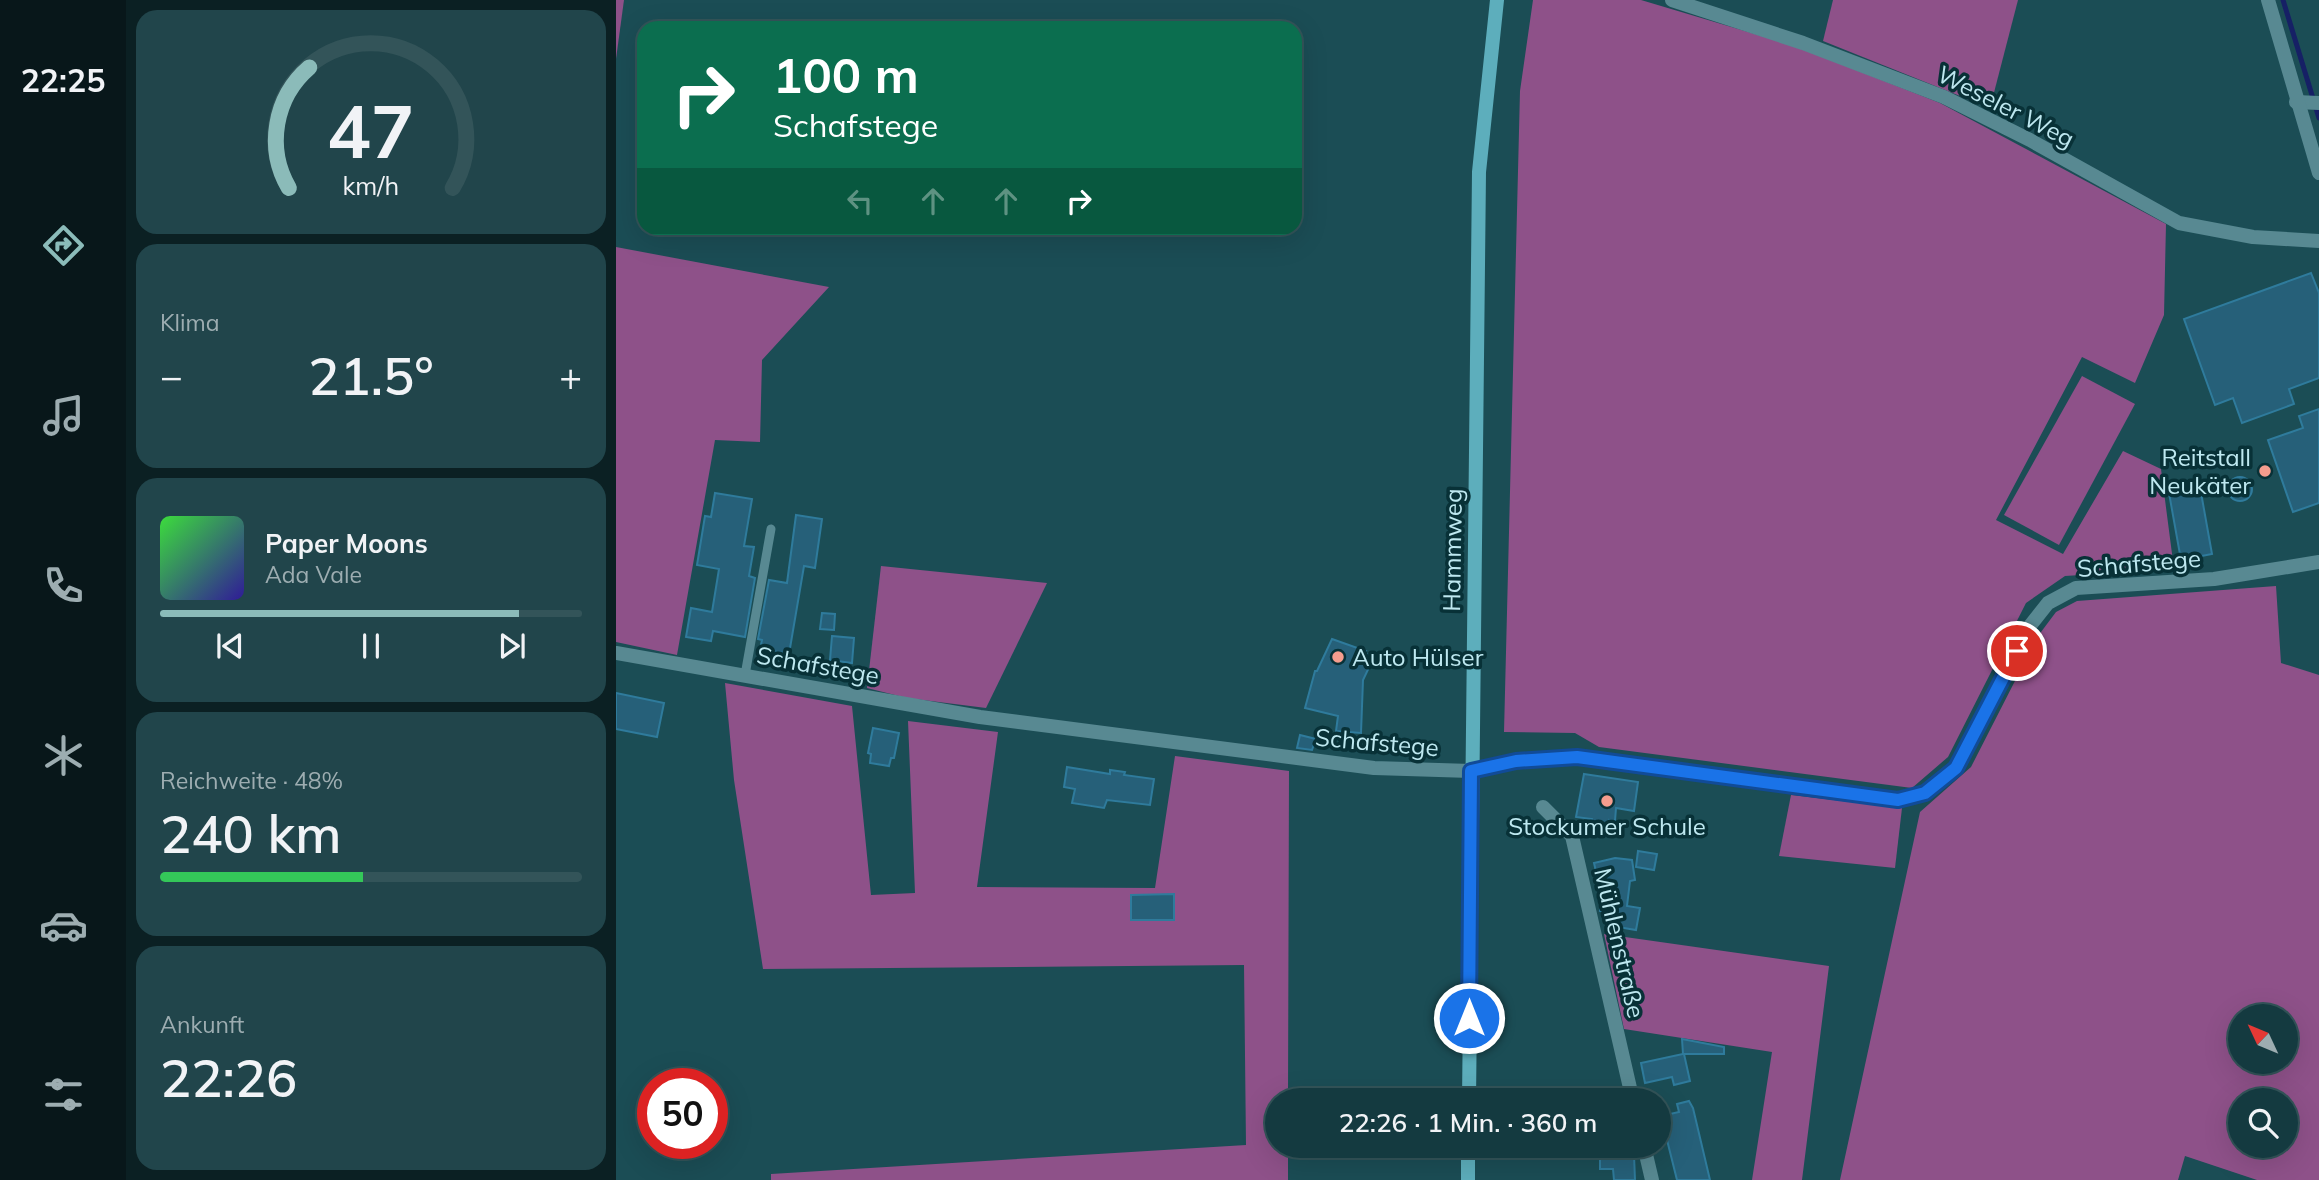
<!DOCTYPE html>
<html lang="de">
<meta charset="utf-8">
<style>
body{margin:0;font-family:Mulish,sans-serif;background:#21454b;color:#f1f3f6;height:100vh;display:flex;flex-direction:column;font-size:26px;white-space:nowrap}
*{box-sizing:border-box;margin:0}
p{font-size:23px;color:#9dadb1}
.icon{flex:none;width:38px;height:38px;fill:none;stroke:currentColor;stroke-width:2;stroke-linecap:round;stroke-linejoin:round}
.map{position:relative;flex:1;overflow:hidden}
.drawer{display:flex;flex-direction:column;gap:10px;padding:10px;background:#0b2023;width:490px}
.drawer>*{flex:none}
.guide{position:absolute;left:21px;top:21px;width:665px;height:214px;border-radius:21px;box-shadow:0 7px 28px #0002,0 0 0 2px #335459;background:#0b6e4f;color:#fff;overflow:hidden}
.needle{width:46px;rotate:314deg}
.fabs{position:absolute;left:1612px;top:1004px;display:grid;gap:14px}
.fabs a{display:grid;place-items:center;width:70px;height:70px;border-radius:50%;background:#143a40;box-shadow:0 7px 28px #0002,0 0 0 2px #335459;font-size:35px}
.speed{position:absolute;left:21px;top:1068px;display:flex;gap:14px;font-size:35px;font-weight:700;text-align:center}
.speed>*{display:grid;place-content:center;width:91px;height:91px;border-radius:50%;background:#143a40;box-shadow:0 7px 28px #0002,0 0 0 2px #335459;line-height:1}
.speed .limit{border:10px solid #d22;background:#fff;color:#111}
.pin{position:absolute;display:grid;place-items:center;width:60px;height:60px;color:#fff;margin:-30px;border:4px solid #fff;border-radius:50%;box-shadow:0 2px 7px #0007}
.me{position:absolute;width:77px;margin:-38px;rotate:0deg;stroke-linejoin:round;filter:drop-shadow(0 0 5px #0008)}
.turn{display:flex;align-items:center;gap:24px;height:147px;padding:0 21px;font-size:32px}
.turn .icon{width:91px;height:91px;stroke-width:2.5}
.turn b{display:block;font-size:49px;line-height:60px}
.lanes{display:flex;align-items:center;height:66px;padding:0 21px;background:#0003;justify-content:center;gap:35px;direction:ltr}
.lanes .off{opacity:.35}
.big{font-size:52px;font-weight:600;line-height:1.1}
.drawer .tile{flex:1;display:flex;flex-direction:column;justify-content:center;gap:10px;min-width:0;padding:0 24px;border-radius:21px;background:#21454b}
.drawer .dial{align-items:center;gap:0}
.dial svg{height:182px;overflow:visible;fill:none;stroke:#335459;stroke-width:7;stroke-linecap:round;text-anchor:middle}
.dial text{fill:#f1f3f6;stroke:none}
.song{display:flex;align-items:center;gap:21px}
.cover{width:84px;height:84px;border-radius:10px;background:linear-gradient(135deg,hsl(120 70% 55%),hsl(250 70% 35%))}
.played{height:7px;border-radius:4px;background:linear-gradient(90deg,#8bbbb9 85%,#335459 85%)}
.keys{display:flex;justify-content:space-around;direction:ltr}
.heat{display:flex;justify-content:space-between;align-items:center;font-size:38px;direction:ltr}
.charge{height:10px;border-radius:5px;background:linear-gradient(90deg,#34c759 48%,#335459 0)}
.trip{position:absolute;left:649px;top:1088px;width:406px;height:70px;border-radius:35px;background:#143a40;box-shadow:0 7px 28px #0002,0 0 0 2px #335459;font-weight:600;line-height:70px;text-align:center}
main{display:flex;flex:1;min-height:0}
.tabs{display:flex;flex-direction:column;width:126px;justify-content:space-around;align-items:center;background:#08171a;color:#9dadb1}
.tabs .icon{width:49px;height:49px}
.tabs .current{color:#8bbbb9}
.tabs b{font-size:32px;color:#f1f3f6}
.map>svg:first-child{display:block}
.green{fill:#8e5189;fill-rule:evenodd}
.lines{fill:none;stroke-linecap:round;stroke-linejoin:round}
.stream{stroke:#162065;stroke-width:5}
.building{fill:#266079;stroke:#2f7b9c;stroke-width:2}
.service{stroke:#588992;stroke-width:9}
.minor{stroke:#588992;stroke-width:14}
.tertiary{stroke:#588992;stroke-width:14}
.secondary{stroke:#5daebc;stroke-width:14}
.route-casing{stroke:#114b97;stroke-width:18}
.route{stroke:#1a73e8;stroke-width:12}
.poi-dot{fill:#f59d8e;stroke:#083137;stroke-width:2.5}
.labels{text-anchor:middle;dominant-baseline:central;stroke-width:7;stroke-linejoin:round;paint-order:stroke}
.street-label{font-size:24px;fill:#bee8f0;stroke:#083137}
.poi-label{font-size:24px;fill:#bee8f0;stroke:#083137;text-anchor:end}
</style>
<main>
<nav class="tabs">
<b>22:25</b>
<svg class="icon current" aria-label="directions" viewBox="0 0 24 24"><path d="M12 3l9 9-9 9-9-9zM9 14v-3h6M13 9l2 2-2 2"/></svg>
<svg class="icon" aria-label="music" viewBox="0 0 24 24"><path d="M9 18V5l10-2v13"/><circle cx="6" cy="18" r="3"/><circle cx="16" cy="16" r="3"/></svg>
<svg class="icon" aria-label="phone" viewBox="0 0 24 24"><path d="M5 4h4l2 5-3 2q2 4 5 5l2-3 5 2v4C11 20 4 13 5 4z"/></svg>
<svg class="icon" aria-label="climate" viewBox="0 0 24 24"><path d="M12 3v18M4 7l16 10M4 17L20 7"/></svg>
<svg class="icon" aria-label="car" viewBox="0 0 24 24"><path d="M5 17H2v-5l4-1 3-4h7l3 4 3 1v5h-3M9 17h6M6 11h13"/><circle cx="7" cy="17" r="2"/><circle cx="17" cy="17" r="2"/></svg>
<svg class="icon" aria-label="filters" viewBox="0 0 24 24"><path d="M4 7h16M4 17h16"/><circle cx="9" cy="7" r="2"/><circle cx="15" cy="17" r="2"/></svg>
</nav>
<section class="drawer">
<div class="tile dial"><svg viewBox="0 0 100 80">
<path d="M14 69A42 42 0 1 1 86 69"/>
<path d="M14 69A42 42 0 0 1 23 16" stroke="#8bbbb9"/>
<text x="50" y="56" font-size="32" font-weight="700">47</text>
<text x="50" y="72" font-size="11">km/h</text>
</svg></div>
<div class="tile"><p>Klima</p>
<div class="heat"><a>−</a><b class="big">21.5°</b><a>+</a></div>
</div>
<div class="tile">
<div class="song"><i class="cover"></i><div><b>Paper Moons</b><p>Ada Vale</p></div></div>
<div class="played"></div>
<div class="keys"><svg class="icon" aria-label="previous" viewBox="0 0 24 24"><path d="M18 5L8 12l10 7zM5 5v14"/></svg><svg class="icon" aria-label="pause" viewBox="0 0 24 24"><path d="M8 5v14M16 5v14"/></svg><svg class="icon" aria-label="next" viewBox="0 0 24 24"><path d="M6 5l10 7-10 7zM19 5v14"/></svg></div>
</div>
<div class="tile"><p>Reichweite · 48%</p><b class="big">240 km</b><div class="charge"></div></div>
<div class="tile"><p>Ankunft</p><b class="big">22:26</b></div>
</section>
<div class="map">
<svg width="1703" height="1180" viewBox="0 0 1703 1180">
<rect width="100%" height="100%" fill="#1b4d55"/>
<g class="green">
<path d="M0 0H8L0 59Z"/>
<path d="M917 0H1025L1179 46 1324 103 1550 224 1548 315 1519 383 1466 357 1380 520 1447 554 1507 451 1545 469 1558 569 1449 576 1410 603 1332 757 1296 788 983 747 959 733 888 732 904 91Z"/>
<path d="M1217 0H1402L1374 108 1207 41Z"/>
<path d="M0 247 213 287 146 360 144 442 99 440 61 655 0 642Z"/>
<path d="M1466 376 1519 404 1443 545 1388 515Z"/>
<path d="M265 566 431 583 370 708 291 698 251 688Z"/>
<path d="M1660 586 1665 663 1703 675V1180H1641L1569 1156 1562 1180H1224L1304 812 1355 767 1422 636 1440 612 1461 601ZM1624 1017H1670V1062H1624ZM1624 1101H1670V1146H1624Z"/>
<path d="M109 683 236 706 255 895 299 893 292 721 382 732 361 887 539 888 559 756 673 771 672 1101H662V1146H672V1180H155V1174L630 1145 628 965 147 969 118 780Z"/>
<path d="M1175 795 1286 808 1279 868 1163 856Z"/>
<path d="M988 934 1213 966 1186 1180H1136L1156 1052 1008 1029Z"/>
</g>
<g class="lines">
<path class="stream" d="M1667 0 1703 118"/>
</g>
<g class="building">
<path d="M1695 273 1703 293V378L1673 389 1678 404 1626 423 1617 398 1599 405 1568 319Z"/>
<path d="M1703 409V503L1677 512 1652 440 1687 428 1683 416Z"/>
<circle cx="1624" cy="489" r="12"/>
<path d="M1584 487 1596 554 1565 560 1553 493Z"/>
<path d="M99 493 136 499 128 546 138 547 133 576 139 578 129 637 97 631 95 641 70 637 75 608 96 612 103 569 81 565 89 516 95 517Z"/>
<path d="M180 515 206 519 199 568 188 566 173 654 144 649 146 640 142 639 153 580 171 583Z"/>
<path d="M206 613 219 614 218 630 204 629Z"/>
<path d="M216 636 238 638 236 663 214 660Z"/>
<path d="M716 639 750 651 749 653 758 657 747 680 745 733 720 731 722 716 689 708 699 671H701Z"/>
<path d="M0 693 48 703 41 737 0 729Z"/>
<path d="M257 728 283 733 278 758H275L273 766 254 763 255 754 252 753Z"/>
<path d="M684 735 700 739 696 750 681 748Z"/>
<path d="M451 767 494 774V770L509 772 508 775 538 779 534 805 491 800 488 808 456 803 459 789 448 787Z"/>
<path d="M968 774 1022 782 1018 811 1000 808 999 821 993 820 991 832 974 830 976 819 960 817Z"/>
<path d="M1022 851 1041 854 1038 870 1020 867Z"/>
<path d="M999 858 1016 860 1019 880 1014 881 1011 906 1024 908 1020 930 990 925 992 912 984 911 986 897 978 863Z"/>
<path d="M558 894V920H515V895Z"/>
<path d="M1066 1039 1108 1047V1054H1068L1074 1081 1058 1085 1056 1077 1029 1083 1025 1063 1067 1054Z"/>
<path d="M1073 1101 1077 1108 1094 1180H1061L1045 1116 1063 1112 1061 1104Z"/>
<path d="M1018 1155 1019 1180H998L997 1169H984V1156Z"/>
</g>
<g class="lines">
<path class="service" d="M129 675 155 529"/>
<g class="minor">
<path d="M1056 0 1187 43 1328 97 1414 140 1563 223 1637 237 1703 241"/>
<path d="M1680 102 1703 103"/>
<path d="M0 653 364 717 758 768 855 771 900 761 961 757 1282 800 1309 793 1341 768 1413 627 1432 603 1460 588 1598 579 1703 562"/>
<path d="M927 807 956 836 1017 1101"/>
<path d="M1028 1146 1036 1180"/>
</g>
<path class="tertiary" d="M1652 0 1703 173"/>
<g class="secondary">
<path d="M853 1101 863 172 881 0"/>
<path d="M852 1180V1146"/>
</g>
</g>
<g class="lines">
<defs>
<path id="route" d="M853 1018 855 771 900 761 961 757 1282 800 1309 793 1340 768 1401 651"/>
</defs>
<use href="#route" class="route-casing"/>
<use href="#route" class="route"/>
</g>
<g class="poi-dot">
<circle cx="1649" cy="471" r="7"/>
<circle cx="722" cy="657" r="7"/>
<circle cx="991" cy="801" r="7"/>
</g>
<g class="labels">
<g class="street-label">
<text transform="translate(1390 106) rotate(27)">Weseler Weg</text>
<text transform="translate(836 550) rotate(-89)">Hammweg</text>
<text transform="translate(1523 563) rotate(-5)">Schafstege</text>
<text transform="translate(202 665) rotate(10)">Schafstege</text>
<text transform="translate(761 742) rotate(5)">Schafstege</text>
<text transform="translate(1004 943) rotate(77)">Mühlenstraße</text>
</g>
<g class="poi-label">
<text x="1635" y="457">Reitstall<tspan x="1635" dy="28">Neukäter</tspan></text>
<text x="736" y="657" text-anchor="start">Auto Hülser</text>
<text x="991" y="826" text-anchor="middle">Stockumer Schule</text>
</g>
</g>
</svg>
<div class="fabs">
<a><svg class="needle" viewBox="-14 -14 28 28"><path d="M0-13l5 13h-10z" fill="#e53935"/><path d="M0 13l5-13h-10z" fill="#9dadb1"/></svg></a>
<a><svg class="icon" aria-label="search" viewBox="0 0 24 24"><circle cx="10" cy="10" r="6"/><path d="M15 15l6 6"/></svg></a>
</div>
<div class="speed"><div class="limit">50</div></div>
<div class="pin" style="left:1401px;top:651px;background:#d93025"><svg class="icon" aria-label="arrive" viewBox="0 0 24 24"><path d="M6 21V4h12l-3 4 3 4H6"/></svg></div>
<svg class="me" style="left:853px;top:1018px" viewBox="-20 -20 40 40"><circle r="17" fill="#1a73e8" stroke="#fff" stroke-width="3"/><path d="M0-11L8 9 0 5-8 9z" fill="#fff"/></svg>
<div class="trip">22:26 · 1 Min. · 360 m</div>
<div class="guide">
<div class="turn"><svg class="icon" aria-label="right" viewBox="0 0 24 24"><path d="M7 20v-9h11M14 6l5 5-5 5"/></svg><div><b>100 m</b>Schafstege</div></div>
<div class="lanes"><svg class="icon off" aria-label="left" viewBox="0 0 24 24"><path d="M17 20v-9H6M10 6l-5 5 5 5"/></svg><svg class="icon off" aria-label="ahead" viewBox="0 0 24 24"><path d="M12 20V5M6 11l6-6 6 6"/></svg><svg class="icon off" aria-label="ahead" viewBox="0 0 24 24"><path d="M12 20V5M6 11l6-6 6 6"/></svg><svg class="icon" aria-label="right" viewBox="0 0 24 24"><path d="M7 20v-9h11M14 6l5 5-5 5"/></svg></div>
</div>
</div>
</main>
